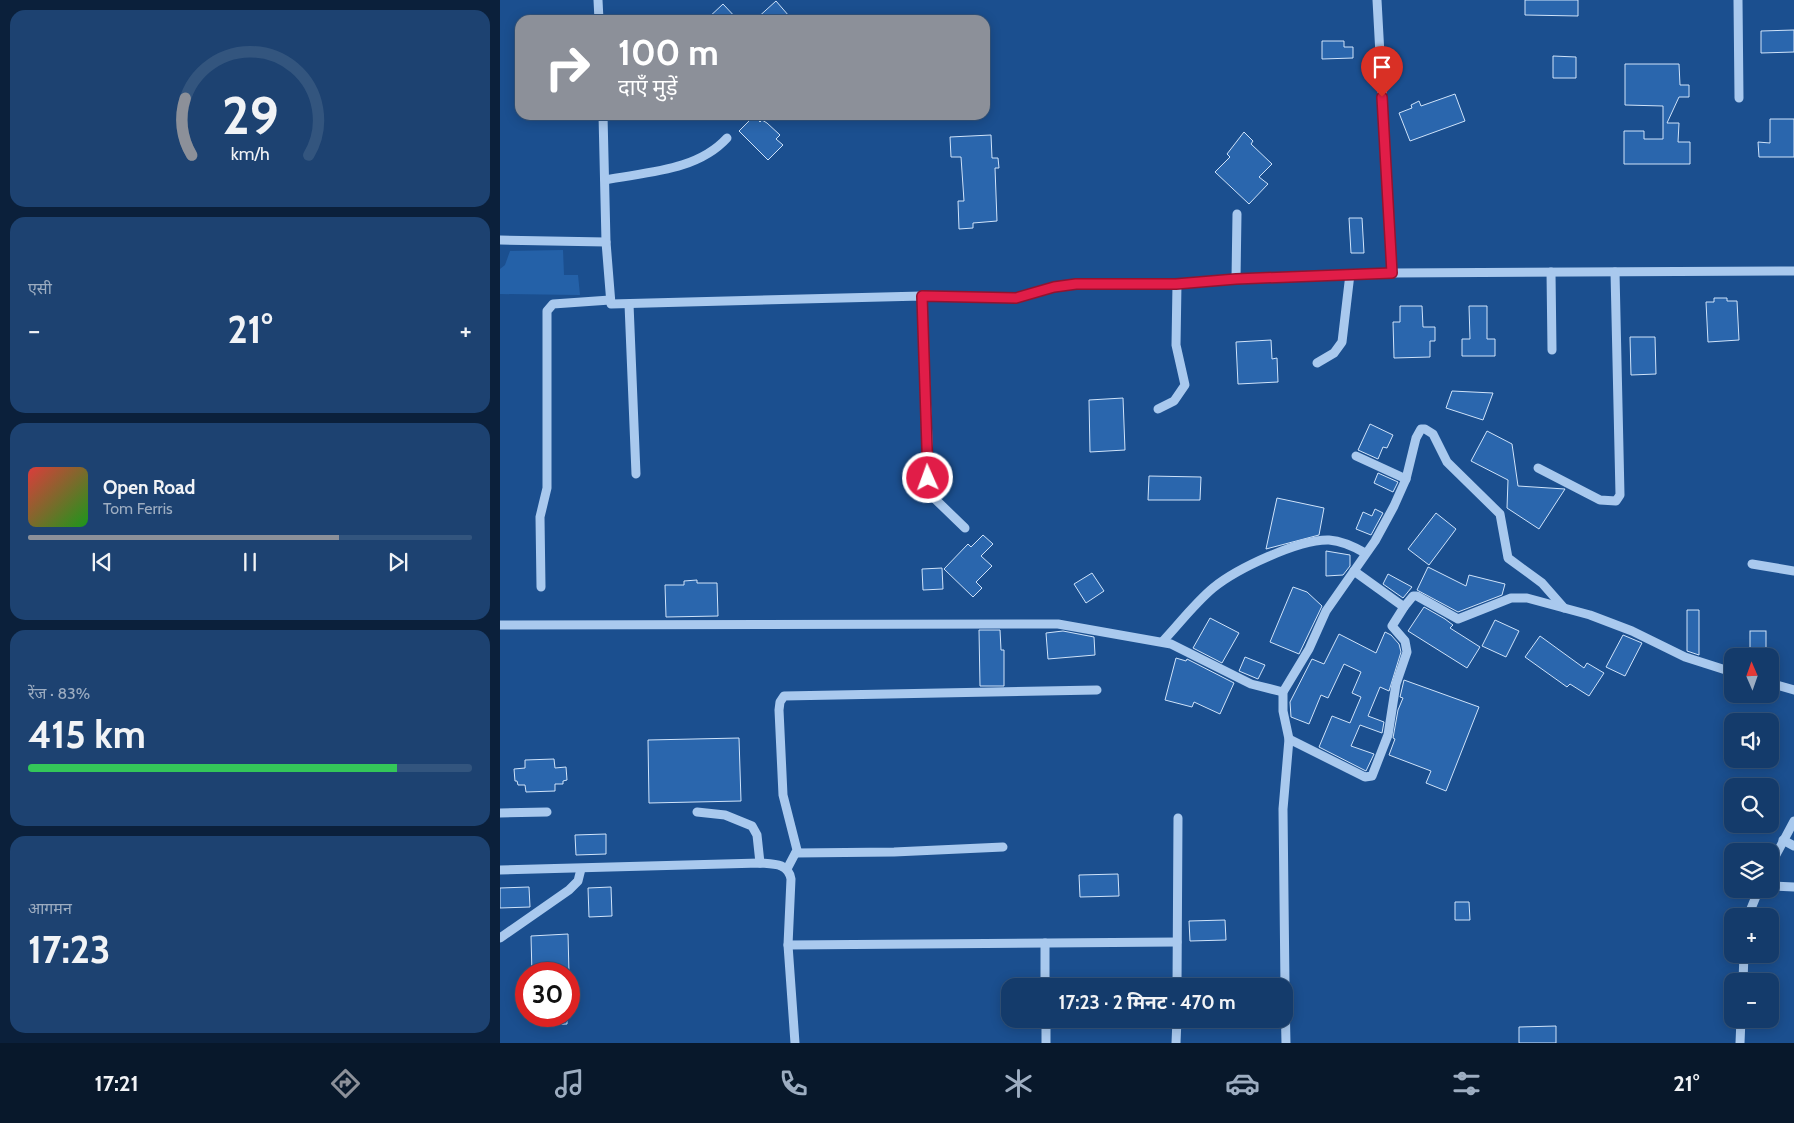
<!DOCTYPE html>
<html lang="hi">
<meta charset="utf-8">
<style>
body{margin:0;font-family:Cabin,"Noto Sans Devanagari",sans-serif;background:#1d4271;color:#f1f3f6;height:100vh;display:flex;flex-direction:column;font-size:19px;white-space:nowrap}
*{box-sizing:border-box;margin:0}
p{font-size:16px;color:#9dadc1}
.icon{flex:none;width:28px;height:28px;fill:none;stroke:currentColor;stroke-width:2;stroke-linecap:round;stroke-linejoin:round}
.map{position:relative;flex:1;overflow:hidden}
.panel{display:flex;flex-direction:column;gap:10px;padding:10px;background:#0b203b;width:500px}
.panel>*{flex:none}
.hud{position:absolute;left:15px;top:15px;width:475px;height:105px;border-radius:15px;box-shadow:0 2px 12px #0003,0 0 0 1px #33557e;background:#8c9099;color:#fff;overflow:hidden}
.needle{width:32px;rotate:358deg}
.buttons{position:absolute;left:1224px;top:648px;display:grid;gap:10px}
.buttons a{display:grid;place-items:center;width:55px;height:55px;border-radius:10px;background:#143b6b;box-shadow:0 2px 12px #0003,0 0 0 1px #33557e;font-size:25px}
.speed{position:absolute;left:15px;top:962px;display:flex;gap:10px;font-size:25px;font-weight:700;text-align:center}
.speed>*{display:grid;place-content:center;width:65px;height:65px;border-radius:50%;background:#143b6b;box-shadow:0 2px 12px #0003,0 0 0 1px #33557e;line-height:1}
.speed .limit{border:8px solid #d22;background:#fff;color:#111}
.pin{position:absolute;display:grid;place-items:center;width:42px;height:42px;color:#fff;margin:-51px -21px;border-radius:50% 50% 50% 0;rotate:-45deg;box-shadow:0 0 5px #0007}
.pin .icon{rotate:45deg}
.me{position:absolute;width:55px;margin:-28px;rotate:358deg;stroke-linejoin:round;filter:drop-shadow(0 0 4px #0008)}
.turn{display:flex;align-items:center;gap:18px;height:105px;padding:0 20px;font-size:22px}
.turn .icon{width:65px;height:65px;stroke-width:2.5}
.turn b{display:block;font-size:35px;line-height:42px}
.big{font-size:38px;font-weight:700;line-height:1.1}
.panel .card{flex:1;display:flex;flex-direction:column;justify-content:center;gap:8px;min-width:0;padding:0 18px;border-radius:15px;background:#1d4271}
.panel .dial{align-items:center;gap:0}
.dial svg{height:130px;overflow:visible;fill:none;stroke:#33557e;stroke-width:7;stroke-linecap:round;text-anchor:middle}
.dial text{fill:#f1f3f6;stroke:none}
.song{display:flex;align-items:center;gap:15px}
.cover{width:60px;height:60px;border-radius:8px;background:linear-gradient(135deg,hsl(0 70% 55%),hsl(120 70% 35%))}
.played{height:5px;border-radius:2px;background:linear-gradient(90deg,#8c9099 70%,#33557e 70%)}
.keys{display:flex;justify-content:space-around;direction:ltr}
.heat{display:flex;justify-content:space-between;align-items:center;font-size:28px;direction:ltr}
.charge{height:8px;border-radius:4px;background:linear-gradient(90deg,#34c759 83%,#33557e 0)}
.trip{position:absolute;left:501px;top:978px;width:292px;height:50px;border-radius:15px;background:#143b6b;box-shadow:0 2px 12px #0003,0 0 0 1px #33557e;font-weight:700;line-height:50px;text-align:center}
.tab-bar{display:flex;height:80px;justify-content:space-around;align-items:center;background:#08182b;color:#9dadc1}
.tab-bar .icon{width:35px;height:35px}
.tab-bar .current{color:#8c9099}
.tab-bar b{font-size:22px;color:#f1f3f6}
main{display:flex;flex:1;min-height:0}
.map>svg:first-child{display:block}
.green{fill:#2461a8}
.building{fill:#2a66ad;stroke:#cfe3fa}
.lines{fill:none;stroke-linecap:round;stroke-linejoin:round}
.minor{stroke:#a9c9ee;stroke-width:9}
.route-casing{stroke:#92132f;stroke-width:12}
.route{stroke:#e11d48;stroke-width:9}
</style>
<main>
<section class="panel">
<div class="card dial"><svg viewBox="0 0 100 80">
<path d="M14 69A42 42 0 1 1 86 69"/>
<path d="M14 69A42 42 0 0 1 10 34" stroke="#8c9099"/>
<text x="50" y="56" font-size="32" font-weight="700">29</text>
<text x="50" y="72" font-size="11">km/h</text>
</svg></div>
<div class="card"><p>एसी</p>
<div class="heat"><a>−</a><b class="big">21°</b><a>+</a></div>
</div>
<div class="card">
<div class="song"><i class="cover"></i><div><b>Open Road</b><p>Tom Ferris</p></div></div>
<div class="played"></div>
<div class="keys"><svg class="icon" aria-label="previous" viewBox="0 0 24 24"><path d="M18 5L8 12l10 7zM5 5v14"/></svg><svg class="icon" aria-label="pause" viewBox="0 0 24 24"><path d="M8 5v14M16 5v14"/></svg><svg class="icon" aria-label="next" viewBox="0 0 24 24"><path d="M6 5l10 7-10 7zM19 5v14"/></svg></div>
</div>
<div class="card"><p>रेंज · 83%</p><b class="big">415 km</b><div class="charge"></div></div>
<div class="card"><p>आगमन</p><b class="big">17:23</b></div>
</section>
<div class="map">
<svg width="1294" height="1043" viewBox="0 0 1294 1043">
<rect width="100%" height="100%" fill="#1b4f8f"/>
<path class="green" d="M63 250 64 275H78L80 295 0 294V269L5 265 10 251Z"/>
<g class="building">
<path d="M1025 0H1078V16L1025 15Z"/>
<path d="M276 1 289 16 284 20H255Z"/>
<path d="M223 4 238 20H206Z"/>
<path d="M1294 30V52L1261 53V31Z"/>
<path d="M822 41H844V47H853V58L822 59Z"/>
<path d="M1053 56 1076 57V78H1053Z"/>
<path d="M1125 64H1179L1180 85H1189V97H1179L1167 123H1179L1178 142H1190V164H1124V131H1144V139H1163V106L1125 105Z"/>
<path d="M955 94 965 121 910 141 899 113 912 108 911 105 919 101 921 106Z"/>
<path d="M254 116 260 122 262 120 267 123 280 135 276 139 283 145 268 160 239 131Z"/>
<path d="M1270 119H1294V157H1259L1258 142 1270 143Z"/>
<path d="M744 132 753 141 751 144 772 164 759 177 768 184 749 204 715 172 730 157 727 154Z"/>
<path d="M491 135 492 158H498L499 168H495L497 221 473 223V228L459 229 458 201H464L461 157H451L450 137Z"/>
<path d="M849 218H862L864 253H851Z"/>
<path d="M1214 298H1227V301H1237L1239 340 1208 342 1206 302H1214Z"/>
<path d="M900 306H922L923 327H935V341H930V357L894 358 893 322H900Z"/>
<path d="M969 306H987V339H995V356H962V339H970Z"/>
<path d="M1130 337H1155L1156 374 1131 375Z"/>
<path d="M771 340 772 359 777 358 778 382 738 384 736 342Z"/>
<path d="M952 391 993 393 983 420 946 408Z"/>
<path d="M623 398 625 450 590 452 589 400Z"/>
<path d="M870 424 893 435 887 448 883 447 878 459 858 450Z"/>
<path d="M987 431 1012 444 1018 486 1065 489 1039 529 1007 508 1008 480 971 461Z"/>
<path d="M878 473 898 482 893 492 874 483Z"/>
<path d="M649 476 701 477 700 500H648Z"/>
<path d="M777 498 824 508 819 535 766 549Z"/>
<path d="M875 509 883 513 871 535 856 529 863 512 872 516Z"/>
<path d="M936 513 956 529 929 565 908 549Z"/>
<path d="M483 535 493 544 481 556 492 566 476 582 482 588 473 597 444 569 468 544 471 547Z"/>
<path d="M826 551 850 555V566L843 575 826 576Z"/>
<path d="M928 567 966 586 969 575 1005 584 1002 595 958 612 917 590Z"/>
<path d="M442 568 443 589 423 590 422 569Z"/>
<path d="M592 573 604 591 586 603 574 584Z"/>
<path d="M888 574 912 587 903 598 883 584Z"/>
<path d="M197 580V583H217L218 616 166 617 165 585H184V581Z"/>
<path d="M793 587 807 592 822 606 799 654 770 642Z"/>
<path d="M924 607 945 619 953 625 950 628 980 647 967 668 908 631Z"/>
<path d="M1187 610H1199V655L1187 651Z"/>
<path d="M710 618 739 633 722 663 693 648Z"/>
<path d="M995 620 1019 631 1006 657 982 646Z"/>
<path d="M479 630H500L501 650H504V686H480Z"/>
<path d="M563 631 594 637 595 655 548 659 546 633Z"/>
<rect x="1250" y="631" width="16" height="19"/>
<path d="M885 632 891 635 899 644 901 652 889 691 880 687 868 716 884 722 882 733 860 725 851 746 874 754 866 771 819 747 832 716 850 723 861 697 852 693 861 672 844 664 828 698 821 695 809 724 791 717 790 702 812 659 824 664 839 634 876 653Z"/>
<path d="M1123 635 1142 643 1125 676 1106 667Z"/>
<path d="M1040 636 1084 668 1087 663 1104 673 1089 696 1070 684 1067 687 1025 657Z"/>
<path d="M745 657 765 665 758 679 739 671Z"/>
<path d="M676 658 686 661 687 659 734 683 720 714 694 702 692 707 665 700Z"/>
<path d="M904 680 979 707 946 791 926 783 931 771 889 755 895 739 893 738 898 710 903 698 900 697Z"/>
<path d="M239 738 241 801 149 803 148 740Z"/>
<path d="M54 759 55 768 66 767 67 780 63 781V784H55V791L26 792 25 785H18L17 781H15L14 769 25 768V760Z"/>
<path d="M106 834V854L76 855 75 835Z"/>
<path d="M618 874 619 896 580 897 579 875Z"/>
<path d="M29 887 30 907 0 908V888Z"/>
<path d="M111 887 112 916 89 917 88 888Z"/>
<path d="M955 902H969L970 920H955Z"/>
<path d="M725 920 726 940 690 941 689 921Z"/>
<path d="M68 934 69 974H32L31 936Z"/>
<path d="M38 1016H67V1024L38 1025Z"/>
<path d="M1056 1026V1043H1019V1027Z"/>
</g>
<g class="lines">
<g class="minor">
<path d="M98 0 99 20"/>
<path d="M877 0 892 273"/>
<path d="M1238 0 1239 98"/>
<path d="M103 115 106 242 111 304 422 296 515 298 554 287 576 284H677L736 279 892 273 1294 271"/>
<path d="M105 180C146 172 197 171 227 138"/>
<path d="M0 240 106 242"/>
<path d="M1051 272 1052 350"/>
<path d="M736 279 737 214"/>
<path d="M422 296 430 489 434 498 465 528"/>
<path d="M129 304 136 474"/>
<path d="M817 363 834 353 842 342 850 274"/>
<path d="M658 409 674 401 685 385 676 345 677 284"/>
<path d="M856 456 906 479"/>
<path d="M1038 468 1100 500 1116 501 1120 495 1115 272"/>
<path d="M1252 564 1294 571"/>
<path d="M854 571 904 607 913 596H917L958 619 1011 598H1027L1090 615 1132 631 1185 657 1232 672"/>
<path d="M41 587 40 517 47 488V311L53 304 110 300"/>
<path d="M0 625 558 624 671 644 751 684 783 692"/>
<path d="M663 641C679 624 695 603 713 588 736 569 799 539 829 540 842 541 853 546 865 553"/>
<path d="M1270 683 1294 690"/>
<path d="M789 739 865 777 872 776 888 735 896 684 907 652 905 641 892 626 904 607"/>
<path d="M197 812 225 815 252 826 257 835 260 863"/>
<path d="M0 813 47 812"/>
<path d="M1283 840 1294 846"/>
<path d="M296 853 394 852 503 847"/>
<path d="M1270 866 1294 821"/>
<path d="M287 869 297 850 283 795 279 710 280 702 284 696 597 690"/>
<path d="M0 870 260 863C274 864 288 863 291 879L288 945 295 1043"/>
<path d="M1270 886 1294 887"/>
<path d="M1248 916 1259 889"/>
<path d="M0 938 69 890 78 881 81 869"/>
<path d="M545 943V986"/>
<path d="M288 945 677 942"/>
<path d="M1243 981 1244 954"/>
<path d="M677 986 678 818"/>
<path d="M785 986 783 809 789 739 783 711V692L809 649 826 611 875 541 894 506 906 479 916 438 921 429H925L933 434 947 462 1000 514 1008 558 1042 583 1064 608"/>
<path d="M785 997 786 1043"/>
<path d="M546 1019V1043"/>
<path d="M676 1043 677 1019"/>
<path d="M1240 1043 1241 1019"/>
</g>
</g>
<g class="lines">
<defs>
<path id="route" d="M428 478 422 296 516 298 554 287 576 284H676L736 279 892 273 882 97"/>
</defs>
<use href="#route" class="route-casing"/>
<use href="#route" class="route"/>
</g>
</svg>
<div class="buttons">
<a><svg class="needle" viewBox="-14 -14 28 28"><path d="M0-13l5 13h-10z" fill="#e53935"/><path d="M0 13l5-13h-10z" fill="#9dadc1"/></svg></a>
<a><svg class="icon" aria-label="sound" viewBox="0 0 24 24"><path d="M4 9h4l5-4v14l-5-4H4zM17 9q2 3 0 6"/></svg></a>
<a><svg class="icon" aria-label="search" viewBox="0 0 24 24"><circle cx="10" cy="10" r="6"/><path d="M15 15l6 6"/></svg></a>
<a><svg class="icon" aria-label="layers" viewBox="0 0 24 24"><path d="M12 4l9 5-9 5-9-5zM3 14l9 5 9-5"/></svg></a>
<a>+</a>
<a>−</a>
</div>
<div class="speed"><div class="limit">30</div></div>
<div class="pin" style="left:882px;top:97px;background:#d93025"><svg class="icon" aria-label="arrive" viewBox="0 0 24 24"><path d="M6 21V4h12l-3 4 3 4H6"/></svg></div>
<svg class="me" style="left:428px;top:478px" viewBox="-20 -20 40 40"><circle r="17" fill="#e11d48" stroke="#fff" stroke-width="3"/><path d="M0-11L8 9 0 5-8 9z" fill="#fff"/></svg>
<div class="trip">17:23 · 2 मिनट · 470 m</div>
<div class="hud">
<div class="turn"><svg class="icon" aria-label="right" viewBox="0 0 24 24"><path d="M7 20v-9h11M14 6l5 5-5 5"/></svg><div><b>100 m</b>दाएँ मुड़ें</div></div>
</div>
</div>
</main>
<nav class="tab-bar">
<b>17:21</b>
<svg class="icon current" aria-label="directions" viewBox="0 0 24 24"><path d="M12 3l9 9-9 9-9-9zM9 14v-3h6M13 9l2 2-2 2"/></svg>
<svg class="icon" aria-label="music" viewBox="0 0 24 24"><path d="M9 18V5l10-2v13"/><circle cx="6" cy="18" r="3"/><circle cx="16" cy="16" r="3"/></svg>
<svg class="icon" aria-label="phone" viewBox="0 0 24 24"><path d="M5 4h4l2 5-3 2q2 4 5 5l2-3 5 2v4C11 20 4 13 5 4z"/></svg>
<svg class="icon" aria-label="climate" viewBox="0 0 24 24"><path d="M12 3v18M4 7l16 10M4 17L20 7"/></svg>
<svg class="icon" aria-label="car" viewBox="0 0 24 24"><path d="M5 17H2v-5l4-1 3-4h7l3 4 3 1v5h-3M9 17h6M6 11h13"/><circle cx="7" cy="17" r="2"/><circle cx="17" cy="17" r="2"/></svg>
<svg class="icon" aria-label="filters" viewBox="0 0 24 24"><path d="M4 7h16M4 17h16"/><circle cx="9" cy="7" r="2"/><circle cx="15" cy="17" r="2"/></svg>
<b>21°</b>
</nav>
